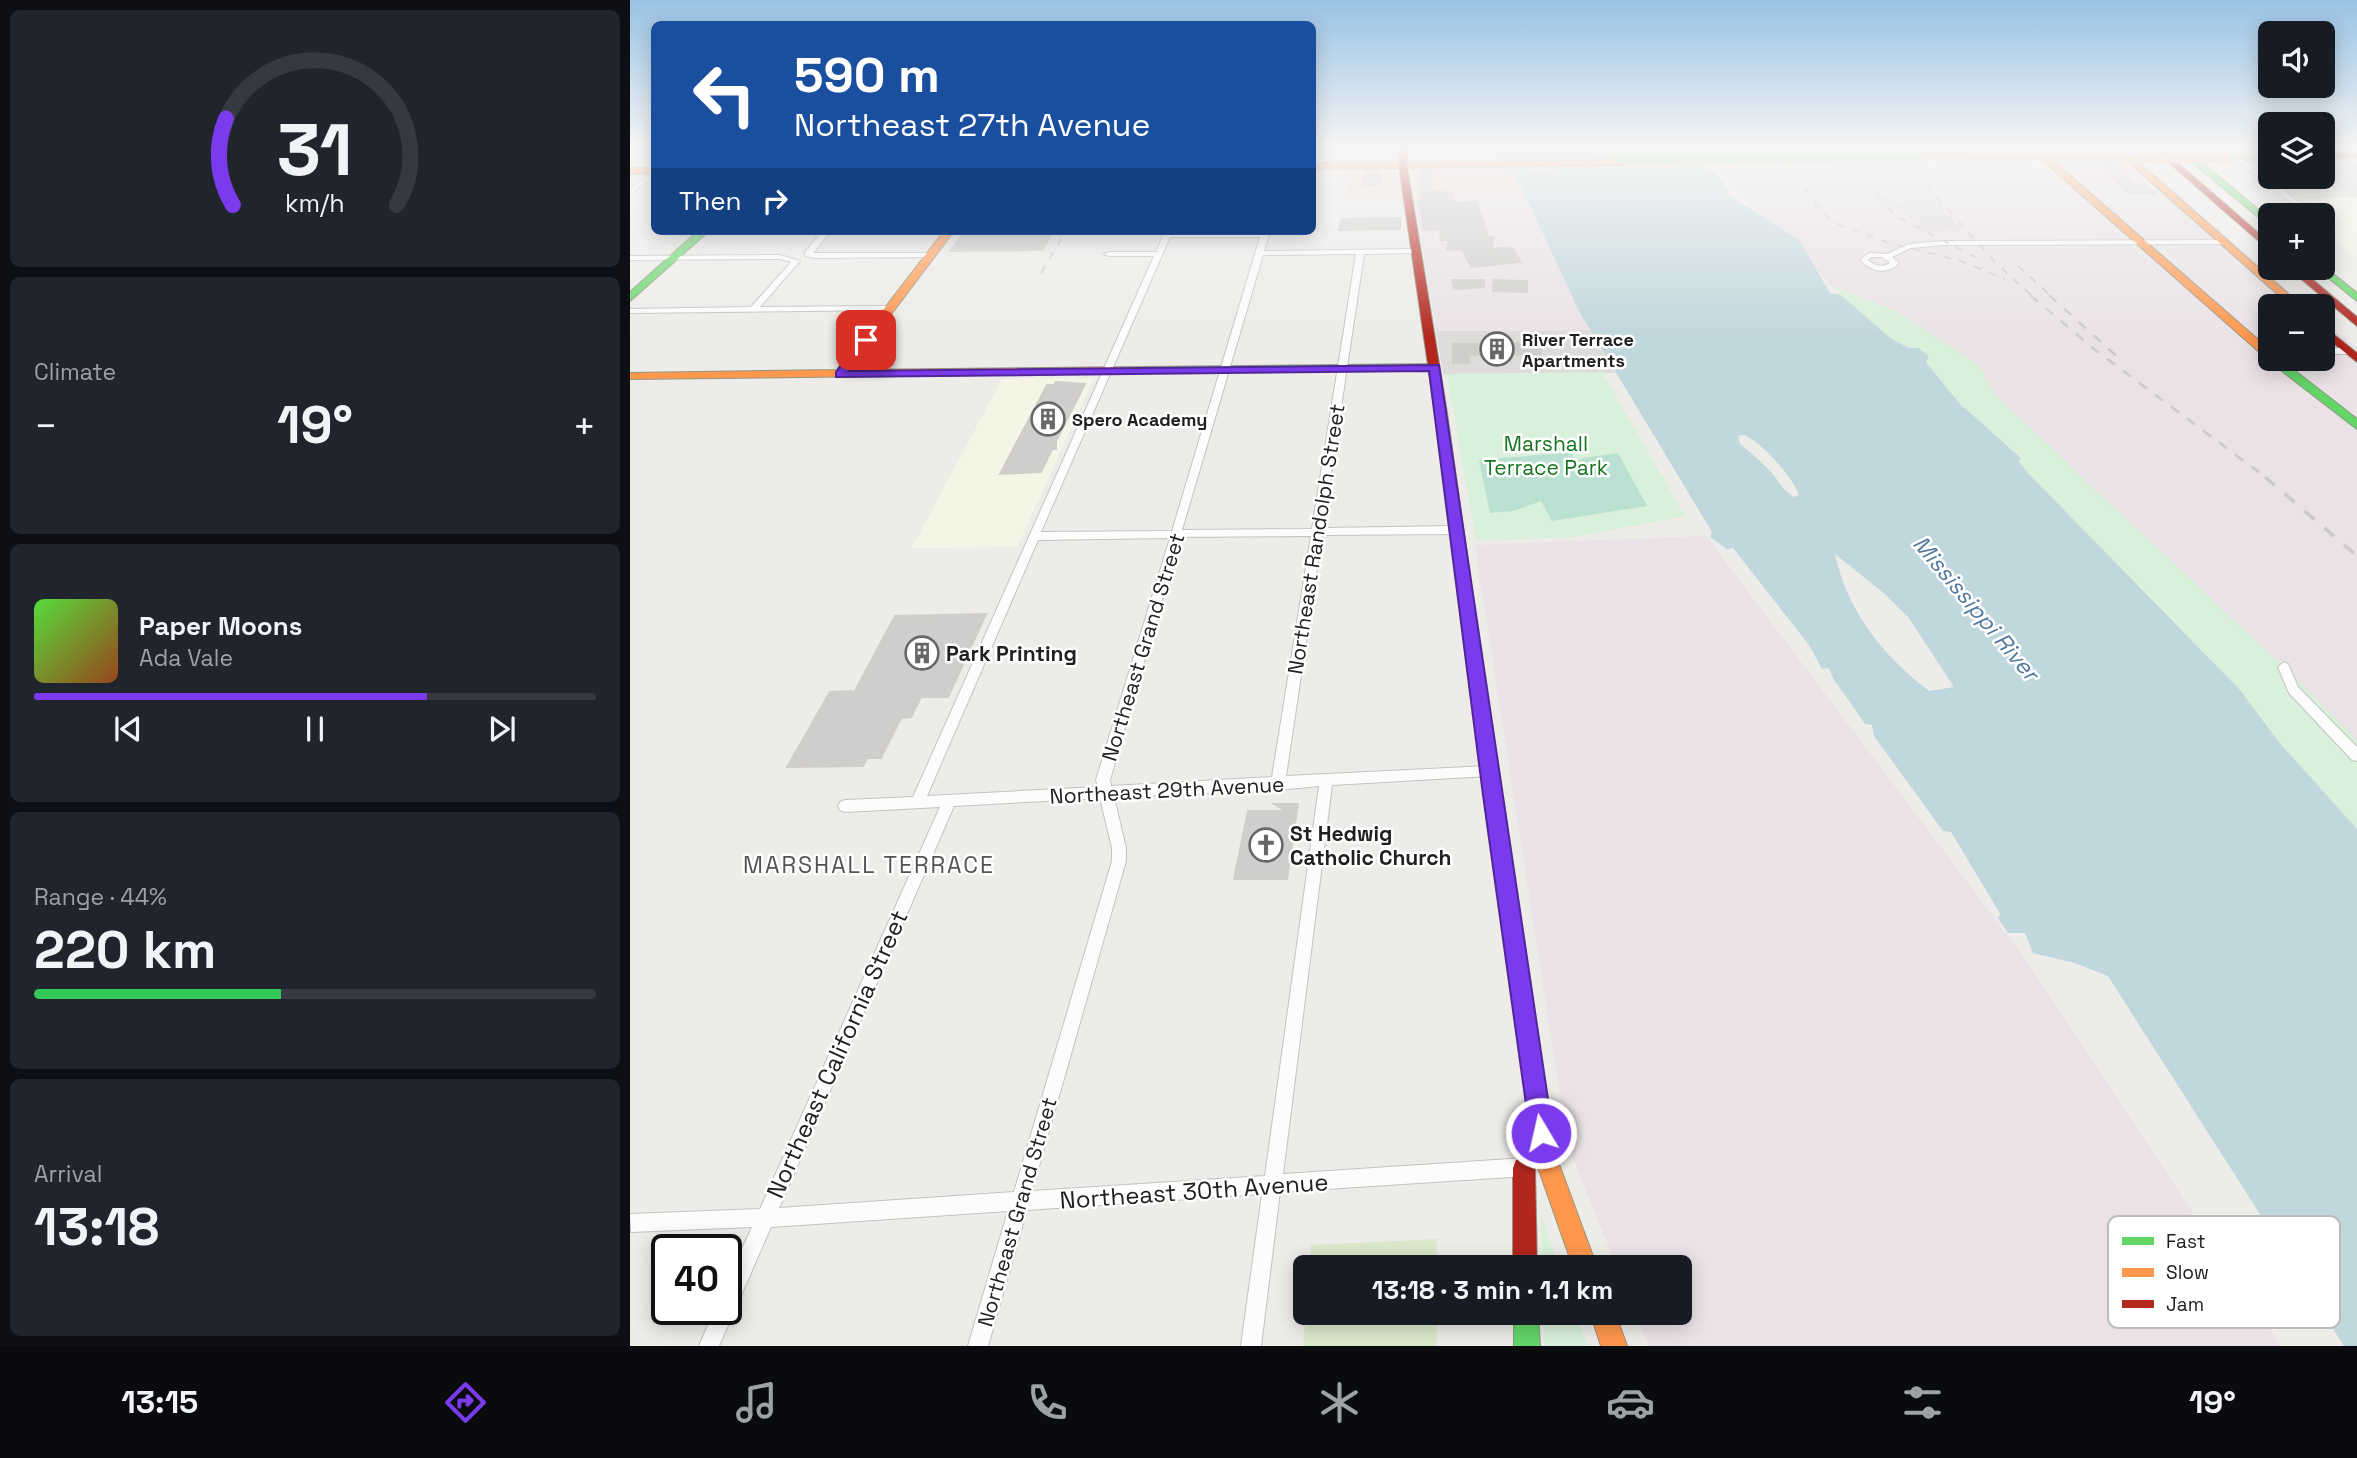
<!DOCTYPE html>
<meta charset="utf-8">
<style>
body{margin:0;font-family:"Space Grotesk",sans-serif;background:#20242c;color:#f1f3f6;height:100vh;display:flex;flex-direction:column;font-size:26px;white-space:nowrap}
*{box-sizing:border-box;margin:0}
p{font-size:23px;color:#9ea1a6}
.icon{flex:none;width:38px;height:38px;fill:none;stroke:currentColor;stroke-width:2;stroke-linecap:round;stroke-linejoin:round}
.map{position:relative;flex:1;overflow:hidden}
.side{display:flex;flex-direction:column;gap:10px;padding:10px;background:#0d0f14;width:630px}
.side>*{flex:none}
.guide{position:absolute;left:21px;top:21px;width:665px;height:214px;border-radius:10px;box-shadow:0 4px 18px #0003;background:#1a4fa0;color:#fff;overflow:hidden}
.controls{position:absolute;left:1628px;top:21px;display:grid;gap:14px}
.controls a{display:grid;place-items:center;width:77px;height:77px;border-radius:10px;background:#171b24;box-shadow:0 4px 18px #0003;font-size:35px}
.speed{position:absolute;left:21px;top:1234px;display:flex;gap:14px;font-size:35px;font-weight:700;text-align:center}
.speed>*{display:grid;place-content:center;width:91px;height:91px;border-radius:50%;background:#171b24;box-shadow:0 4px 18px #0003;line-height:1}
.speed .limit{border:4px solid #111;border-radius:10px;background:#fff;color:#111}
.pin{position:absolute;display:grid;place-items:center;width:60px;height:60px;color:#fff;margin:-30px;border-radius:14px;box-shadow:0 4px 10px #0006}
.me{position:absolute;width:77px;margin:-38px;rotate:351deg;stroke-linejoin:round;filter:drop-shadow(0 0 5px #0008)}
.turn{display:flex;align-items:center;gap:24px;height:147px;padding:0 28px;font-size:32px}
.turn .icon{width:91px;height:91px;stroke-width:2.5}
.turn b{display:block;font-size:49px;line-height:60px}
.then{display:flex;align-items:center;height:66px;padding:0 28px;background:#0003;gap:14px;font-size:26px}
.big{font-size:52px;font-weight:800;line-height:1.1}
.side .widget{flex:1;display:flex;flex-direction:column;justify-content:center;gap:10px;min-width:0;padding:0 24px;border-radius:10px;background:#20242c}
.side .dial{align-items:center;gap:0}
.dial svg{height:182px;overflow:visible;fill:none;stroke:#363941;stroke-width:7;stroke-linecap:round;text-anchor:middle}
.dial text{fill:#f1f3f6;stroke:none}
.song{display:flex;align-items:center;gap:21px}
.cover{width:84px;height:84px;border-radius:10px;background:linear-gradient(135deg,hsl(110 70% 55%),hsl(20 70% 35%))}
.played{height:7px;border-radius:4px;background:linear-gradient(90deg,#7c3aed 70%,#363941 70%)}
.keys{display:flex;justify-content:space-around;direction:ltr}
.heat{display:flex;justify-content:space-between;align-items:center;font-size:38px;direction:ltr}
.charge{height:10px;border-radius:5px;background:linear-gradient(90deg,#34c759 44%,#363941 0)}
.trip{position:absolute;left:663px;top:1255px;width:399px;height:70px;border-radius:10px;background:#171b24;box-shadow:0 4px 18px #0003;font-weight:800;line-height:70px;text-align:center}
.tab-bar{display:flex;height:112px;justify-content:space-around;align-items:center;background:#090b0e;color:#9ea1a6}
.tab-bar .icon{width:49px;height:49px}
.tab-bar .active{color:#7c3aed}
.tab-bar b{font-size:32px;color:#f1f3f6}
main{display:flex;flex:1;min-height:0}
.map>svg:first-child{display:block}
.residential{fill:#dddcda}
.commercial{fill:#eadedc}
.industrial{fill:#eae2e7}
.education{fill:#f5f5e6}
.grass{fill:#dae8cb}
.park{fill:#d9f0da}
.pitch{fill:#b9e0d0}
.parking{fill:#dedddc}
.water{fill:#c0d7dd;fill-rule:evenodd}
.pier{fill:#dddcdb}
.building{fill:#d0cecc;stroke:#d0ceca;stroke-width:2}
.lines{fill:none;stroke-linecap:round;stroke-linejoin:round}
.street-casing{stroke:#c3c3c1;stroke-width:2}
.fast-casing{stroke:#949683;stroke-width:2}
.slow-casing{stroke:#949683;stroke-width:2}
.jam-casing{stroke:#949683;stroke-width:2}
.street{fill:#fcfcfc;fill-rule:evenodd}
.fast{fill:#63d668;fill-rule:evenodd}
.slow{fill:#ff974d;fill-rule:evenodd}
.jam{fill:#b3261e;fill-rule:evenodd}
.rail-far2{stroke:#cbcbca;stroke-width:2;stroke-dasharray:8 8;stroke-linecap:butt}
.rail-far1{stroke:#cbcbca;stroke-width:2.5;stroke-dasharray:10 10;stroke-linecap:butt}
.rail{stroke:#cbcbca;stroke-width:3.5;stroke-dasharray:13 13;stroke-linecap:butt}
.fast-bridge-casing{stroke:#949683;stroke-width:10;stroke-linecap:butt}
.slow-bridge-casing{stroke:#949683;stroke-width:10;stroke-linecap:butt}
.fast-bridge{stroke:#63d668;stroke-width:10}
.slow-bridge{stroke:#ff974d;stroke-width:10}
.route{fill:#7c3aed;stroke:#51269a;stroke-width:2}
.labels{text-anchor:middle;dominant-baseline:central;stroke-width:5;stroke-linejoin:round;paint-order:stroke}
.far-poi-label{font-size:18px;font-weight:bold;fill:#202020;stroke:#fff;text-anchor:start}
.park-label{font-size:21px;fill:#177420;stroke:#fff}
.street-label{font-size:21px;fill:#202020;stroke:#fff}
.poi-label{font-size:21px;font-weight:bold;fill:#202020;stroke:#fff;text-anchor:start}
.water-label{font-size:23px;font-style:italic;fill:#52789f;stroke:#fff}
.neighbourhood-label{font-size:23px;letter-spacing:2px;fill:#535353;stroke:#fff}
.near-street-label{font-size:24px;fill:#202020;stroke:#fff}
.key{fill:#fff;stroke:#bcbcbc;stroke-width:2}
.key-label{font-size:19px;fill:#202020}
</style>
<main>
<section class="side">
<div class="widget dial"><svg viewBox="0 0 100 80">
<path d="M14 69A42 42 0 1 1 86 69"/>
<path d="M14 69A42 42 0 0 1 11 31" stroke="#7c3aed"/>
<text x="50" y="56" font-size="32" font-weight="700">31</text>
<text x="50" y="72" font-size="11">km/h</text>
</svg></div>
<div class="widget"><p>Climate</p>
<div class="heat"><a>−</a><b class="big">19°</b><a>+</a></div>
</div>
<div class="widget">
<div class="song"><i class="cover"></i><div><b>Paper Moons</b><p>Ada Vale</p></div></div>
<div class="played"></div>
<div class="keys"><svg class="icon" aria-label="previous" viewBox="0 0 24 24"><path d="M18 5L8 12l10 7zM5 5v14"/></svg><svg class="icon" aria-label="pause" viewBox="0 0 24 24"><path d="M8 5v14M16 5v14"/></svg><svg class="icon" aria-label="next" viewBox="0 0 24 24"><path d="M6 5l10 7-10 7zM19 5v14"/></svg></div>
</div>
<div class="widget"><p>Range · 44%</p><b class="big">220 km</b><div class="charge"></div></div>
<div class="widget"><p>Arrival</p><b class="big">13:18</b></div>
</section>
<div class="map">
<svg width="1727" height="1346" viewBox="0 0 1727 1346">
<rect width="100%" height="100%" fill="#edece9"/>
<g class="residential">
<path d="M1692 158 1714 159 1727 167V197L1666 199 1629 172 1640 171V177H1692Z"/>
<path d="M960 330 986 373 813 374 806 331Z"/>
</g>
<g class="commercial">
<path d="M1489 161 1496 163 1520 183 1452 184 1427 162Z"/>
<path d="M847 166 875 168 887 178 896 197 784 199 782 169Z"/>
<path d="M719 168H767L771 199H715Z"/>
</g>
<g class="industrial">
<path d="M1065 149H1479L1485 154H1333L1281 150 1067 153Z"/>
<path d="M1427 162 1452 184 1535 183 1678 306H1640V359H1692V318L1727 348V740L1675 687 1363 393 1348 365 1268 312 1201 285 1080 164Z"/>
<path d="M896 197 960 330 806 331 784 199Z"/>
<path d="M1076 536 1390 952 1651 1346H1019L1005 1313 1050 1312V1267H987L938 1147 845 545Z"/>
</g>
<g class="education">
<path d="M1720 197H1727V258L1692 229V215H1677L1656 199Z"/>
<path d="M464 378 387 547 282 548 372 379Z"/>
</g>
<g class="grass">
<path d="M807 1239V1267H679L681 1245Z"/>
<path d="M676 1313H807V1346H673Z"/>
</g>
<g class="park">
<path d="M1201 285 1268 312 1349 365 1363 393 1675 687 1727 740V829L1648 741 1610 690 1399 474 1388 461 1391 457 1329 403 1296 361 1299 356C1288 346 1272 347 1259 337 1239 322 1219 303 1201 285Z"/>
<path d="M972 372 1055 516 945 537 846 541 817 374Z"/>
<path d="M911 1215 929 1267H912Z"/>
<path d="M913 1313H946L958 1346H914Z"/>
</g>
<path class="pitch" d="M942 452 944 462 954 458 988 453 1017 506 922 521 911 501 884 511 860 513 849 460Z"/>
<path class="parking" d="M1304 199 1331 229 1297 231 1257 202Z"/>
<path class="water" d="M859 149H1055L1086 174 1100 191 1097 194 1169 240 1200 293 1211 295 1260 338 1279 348H1288L1299 356 1296 362 1329 403 1391 458 1388 461 1399 474 1610 690 1648 741 1727 829V1346H1714L1478 976 1445 963 1403 953 1395 933H1378L1367 917 1371 915 1321 832 1313 831 1244 736 1242 725 1235 724 1203 678 1199 668 1192 669 1179 645 1103 548 1097 549 1080 537 1082 532 949 311 887 178 862 157ZM1113 435C1130 439 1164 479 1169 495L1164 497C1152 490 1150 482 1141 472 1131 461 1121 453 1110 444L1108 436ZM1205 554 1256 595 1278 617 1324 687 1299 691C1253 656 1217 611 1205 554Z"/>
<path class="pier" d="M1029 151 1046 154 1282 151 1291 162 1052 165 1044 168H929L906 171 895 168H849L846 159 911 153 927 155Z"/>
<g class="building">
<path d="M1468 164H1481L1502 184 1515 185 1525 194H1499Z"/>
<path d="M790 170H803L801 191 823 193 824 201 828 203 847 202 858 237H864L861 249 882 247 891 262 841 267 832 250 817 249 819 240H810L812 229 794 230 789 202H791Z"/>
<path d="M735 171H750L751 185H732Z"/>
<path d="M771 218 770 229 709 230 712 219Z"/>
<path d="M336 231H424L412 250 320 251Z"/>
<path d="M822 280H854V287L824 289Z"/>
<path d="M864 280 897 281V292L863 291Z"/>
<path d="M910 343 912 362H895V354L839 355V363H823V344Z"/>
<path d="M426 382 455 384 426 441V449H422L411 472 370 474 417 385H424Z"/>
<path d="M356 614 318 697H291L281 717 271 718 251 758H237L233 766 157 767 200 692 225 691 265 616Z"/>
<path d="M644 804H668L657 879H604L618 811H656Z"/>
</g>
<g class="lines">
<defs>
<g id="street">
<path d="M1592 149H1600L1665 200 1684 206 1680 208 1661 202Z"/>
<path d="M1701 149H1709L1727 161V166Z"/>
<path d="M24 171V176L0 194V189Z"/>
<path d="M193 231H201L183 253H300L304 255 300 257 186 258 175 256V252Z"/>
<path d="M535 231H543L542 233H632V231H640L634 251 786 249 790 251 786 253 734 254 693 528 825 526 830 530 825 534 692 535 656 776 859 766 864 767 866 771 864 775 859 776 702 785 653 1174 896 1158 902 1161 905 1167 902 1173 896 1176 650 1192 631 1346H611L632 1194 397 1210 358 1346H338L378 1211 141 1227 89 1346H69L85 1309H96V1284L122 1227 1 1232 0 1214 130 1209 310 807 215 812 210 810 208 806 210 802 215 800 283 797 524 256H478L474 254 478 252H526ZM540 237H630L542 531 411 532ZM726 254 682 529 552 530 633 255ZM681 536 642 777 481 786 480 780 550 537ZM540 538 466 780 468 787 297 796 408 540ZM689 786 635 1176 402 1191 496 861V848L484 797 648 790ZM470 798 482 848V861L384 1192 149 1208 324 806Z"/>
<path d="M1597 240V244H1594L1314 245 1281 248 1262 257 1269 263C1257 275 1241 272 1230 260L1239 253 1257 254 1279 244 1314 241ZM1241 257H1252L1260 263C1252 268 1245 266 1238 260Z"/>
<path d="M150 255 170 261 130 307 260 306 264 308 260 310 0 313V309L121 307 161 262 150 259 0 260V256Z"/>
<path d="M1692 348H1718L1722 351 1718 354H1692Z"/>
<path d="M1654 662 1658 664 1668 687 1727 747V761L1722 760 1659 693 1648 667Z"/>
</g>
<g id="fast">
<path d="M1546 149H1556L1640 219V227Z"/>
<path d="M1640 154V160H1594L1590 157 1594 154Z"/>
<path d="M68 231H79L0 301V292Z"/>
<path d="M1692 265 1727 293V301L1686 268H1692Z"/>
<path d="M1639 357 1650 359 1727 419V429L1639 361Z"/>
<path d="M805 364 809 365V369L513 373 507 370 513 367Z"/>
<path d="M811 409 817 413 857 697 855 701H843L841 697 805 413Z"/>
<path d="M884 1312H908L910 1346H884Z"/>
</g>
<g id="slow">
<path d="M1400 149H1409L1415 154 1490 155 1484 149H1493L1500 155 1507 156 1506 160 1672 306H1661L1496 160 1421 159 1640 350V359H1643L1636 358 1411 159 1286 158 1282 155 1286 152 1405 154Z"/>
<path d="M997 160 998 162 994 165 682 169V163Z"/>
<path d="M0 168H24V173L0 174Z"/>
<path d="M314 231H324L219 370 513 367 519 370 513 373 0 379V373L207 370Z"/>
<path d="M849 691 855 693 857 697 926 1156 967 1267H943L904 1156 841 697 843 693Z"/>
<path d="M960 1312H985L997 1346H971Z"/>
</g>
<g id="jam">
<path d="M770 149H778L777 166 817 413 811 417 805 413 769 166Z"/>
<path d="M1523 149H1532L1640 243V251Z"/>
<rect x="1692" y="152" width="35" height="6"/>
<path d="M1658 268H1669L1727 317V326Z"/>
<path d="M1692 325 1727 353V362L1692 334Z"/>
<path d="M894 1157 902 1160 905 1168 907 1267H883V1168L886 1160Z"/>
</g>
</defs>
<use href="#street" class="street-casing"/>
<use href="#fast" class="fast-casing"/>
<use href="#slow" class="slow-casing"/>
<use href="#jam" class="jam-casing"/>
<use href="#street" class="street"/>
<use href="#fast" class="fast"/>
<use href="#slow" class="slow"/>
<use href="#jam" class="jam"/>
<g class="rail-far2">
<path d="M1264 149 1364 261 1402 296"/>
<path d="M1225 171 1266 216 1345 257"/>
<path d="M1175 188 1194 214 1211 226 1256 242 1331 261 1375 279"/>
<path d="M1388 266 1421 296"/>
<path d="M411 273 436 231"/>
</g>
<g class="rail-far1">
<path d="M1400 295 1464 349 1638 479"/>
<path d="M1419 295 1491 360"/>
</g>
<path class="rail" d="M1635 477 1727 556"/>
<defs>
<path id="fast-bridge" d="M990 158 1286 155"/>
<path id="slow-bridge" d="M1514 158 1594 157"/>
</defs>
<use href="#fast-bridge" class="fast-bridge-casing"/>
<use href="#slow-bridge" class="slow-bridge-casing"/>
<use href="#fast-bridge" class="fast-bridge"/>
<use href="#slow-bridge" class="slow-bridge"/>
</g>
<linearGradient id="sky" x2="0" y2="1"><stop stop-color="#98c2e4"/><stop offset="0.44" stop-color="#f7f6f5"/><stop offset="1" stop-color="#f7f6f5" stop-opacity="0"/></linearGradient>
<rect width="1727" height="338" fill="url(#sky)"/>
<path class="route" d="M236 336 242 340 219 371 809 365 923 1133 919 1141 911 1145 903 1141 900 1133 853 795 799 371 206 377V372L232 337Z"/>
<defs>
<symbol id="building-ring" viewBox="-11 -11 22 22"><circle r="9.5" fill="#fff" stroke="#686766" stroke-width="1.5"/><path d="M-4-6H4V6H1V3H-1V6H-4ZM-2.5-4.3h1.7v1.8h-1.7ZM.8-4.3h1.7v1.8H.8ZM-2.5-1h1.7V.8h-1.7ZM.8-1h1.7V.8H.8Z" fill="#686766"/></symbol>
<symbol id="church-ring" viewBox="-11 -11 22 22"><circle r="9.5" fill="#fff" stroke="#686766" stroke-width="1.5"/><path d="M-1.2-6h2.4v3.5h3.3v2.4h-3.3V6h-2.4V-.1h-3.3v-2.4h3.3Z" fill="#686766"/></symbol>
</defs>
<g fill-rule="evenodd">
<use href="#building-ring" x="848" y="330" width="38" height="38"/>
<use href="#building-ring" x="399" y="400" width="38" height="38"/>
<use href="#building-ring" x="273" y="634" width="38" height="38"/>
<use href="#church-ring" x="617" y="826" width="38" height="38"/>
</g>
<g class="labels">
<g class="far-poi-label">
<text x="892" y="339">River Terrace<tspan x="892" dy="21">Apartments</tspan></text>
<text x="442" y="419">Spero Academy</text>
</g>
<g class="park-label">
<text x="916" y="443">Marshall<tspan x="916" dy="24">Terrace Park</tspan></text>
</g>
<g class="street-label">
<text transform="translate(686 539) rotate(-81)">Northeast Randolph Street</text>
<text transform="translate(513 647) rotate(-73)">Northeast Grand Street</text>
<text transform="translate(537 790) rotate(-3)">Northeast 29th Avenue</text>
<text transform="translate(387 1212) rotate(-74)">Northeast Grand Street</text>
</g>
<g class="poi-label">
<text x="316" y="653">Park Printing</text>
<text x="660" y="833">St Hedwig<tspan x="660" dy="24">Catholic Church</tspan></text>
</g>
<g class="water-label">
<text transform="translate(1346 608) rotate(50)">Mississippi River</text>
</g>
<g class="neighbourhood-label">
<text x="239" y="865">MARSHALL TERRACE</text>
</g>
<g class="near-street-label">
<text transform="translate(207 1054) rotate(-66)">Northeast California Street</text>
<text transform="translate(564 1191) rotate(-4)">Northeast 30th Avenue</text>
</g>
</g>
<rect x="1478" y="1216" width="232" height="112" rx="10" class="key"/>
<rect x="1492" y="1237" width="32" height="8" fill="#63d668"/>
<rect x="1492" y="1268" width="32" height="9" fill="#ff974d"/>
<rect x="1492" y="1300" width="32" height="8" fill="#b3261e"/>
<g class="key-label">
<text x="1536" y="1248">Fast</text>
<text x="1536" y="1279">Slow</text>
<text x="1536" y="1311">Jam</text>
</g>
</svg>
<div class="controls">
<a><svg class="icon" aria-label="sound" viewBox="0 0 24 24"><path d="M4 9h4l5-4v14l-5-4H4zM17 9q2 3 0 6"/></svg></a>
<a><svg class="icon" aria-label="layers" viewBox="0 0 24 24"><path d="M12 4l9 5-9 5-9-5zM3 14l9 5 9-5"/></svg></a>
<a>+</a>
<a>−</a>
</div>
<div class="speed"><div class="limit">40</div></div>
<div class="pin" style="left:236px;top:340px;background:#d93025"><svg class="icon" aria-label="arrive" viewBox="0 0 24 24"><path d="M6 21V4h12l-3 4 3 4H6"/></svg></div>
<svg class="me" style="left:911px;top:1133px" viewBox="-20 -20 40 40"><circle r="17" fill="#7c3aed" stroke="#fff" stroke-width="3"/><path d="M0-11L8 9 0 5-8 9z" fill="#fff"/></svg>
<div class="trip">13:18 · 3 min · 1.1 km</div>
<div class="guide">
<div class="turn"><svg class="icon" aria-label="left" viewBox="0 0 24 24"><path d="M17 20v-9H6M10 6l-5 5 5 5"/></svg><div><b>590 m</b>Northeast 27th Avenue</div></div>
<div class="then">Then<svg class="icon" aria-label="right" viewBox="0 0 24 24"><path d="M7 20v-9h11M14 6l5 5-5 5"/></svg></div>
</div>
</div>
</main>
<nav class="tab-bar">
<b>13:15</b>
<svg class="icon active" aria-label="directions" viewBox="0 0 24 24"><path d="M12 3l9 9-9 9-9-9zM9 14v-3h6M13 9l2 2-2 2"/></svg>
<svg class="icon" aria-label="music" viewBox="0 0 24 24"><path d="M9 18V5l10-2v13"/><circle cx="6" cy="18" r="3"/><circle cx="16" cy="16" r="3"/></svg>
<svg class="icon" aria-label="phone" viewBox="0 0 24 24"><path d="M5 4h4l2 5-3 2q2 4 5 5l2-3 5 2v4C11 20 4 13 5 4z"/></svg>
<svg class="icon" aria-label="climate" viewBox="0 0 24 24"><path d="M12 3v18M4 7l16 10M4 17L20 7"/></svg>
<svg class="icon" aria-label="car" viewBox="0 0 24 24"><path d="M5 17H2v-5l4-1 3-4h7l3 4 3 1v5h-3M9 17h6M6 11h13"/><circle cx="7" cy="17" r="2"/><circle cx="17" cy="17" r="2"/></svg>
<svg class="icon" aria-label="filters" viewBox="0 0 24 24"><path d="M4 7h16M4 17h16"/><circle cx="9" cy="7" r="2"/><circle cx="15" cy="17" r="2"/></svg>
<b>19°</b>
</nav>
